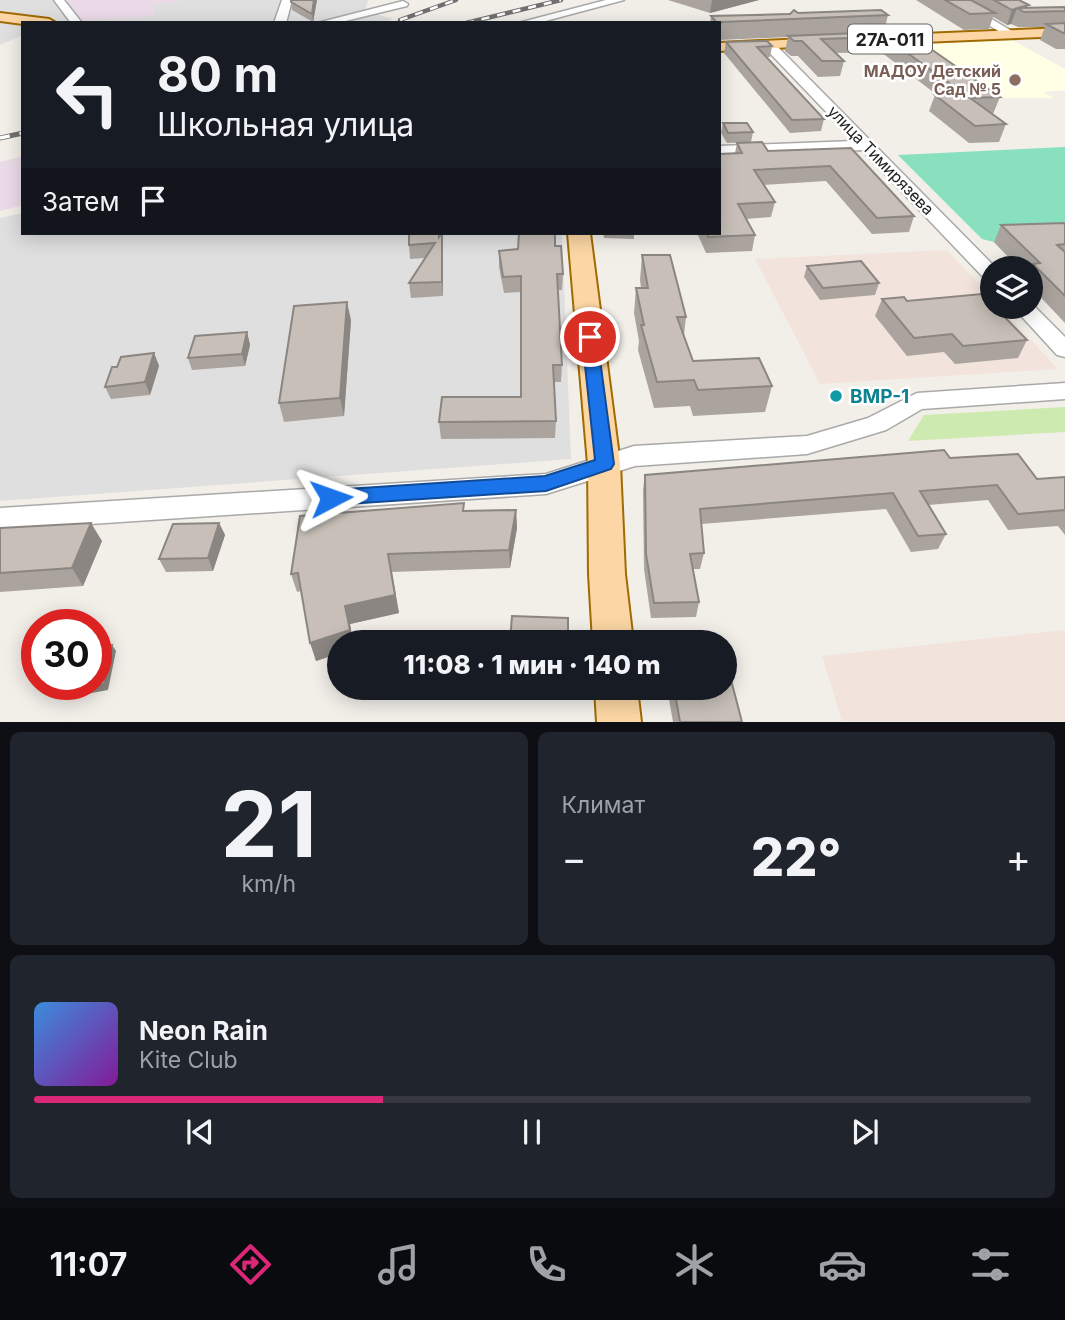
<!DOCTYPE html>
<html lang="ru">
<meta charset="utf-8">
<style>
body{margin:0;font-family:Inter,sans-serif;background:#20242c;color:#f1f3f6;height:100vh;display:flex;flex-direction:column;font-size:26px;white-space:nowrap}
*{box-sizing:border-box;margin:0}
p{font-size:23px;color:#9ea1a6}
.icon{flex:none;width:38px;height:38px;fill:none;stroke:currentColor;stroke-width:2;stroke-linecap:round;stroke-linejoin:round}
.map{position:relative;height:722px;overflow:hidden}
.panel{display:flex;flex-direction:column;gap:10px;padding:10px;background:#0d0f14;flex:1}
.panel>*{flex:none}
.guide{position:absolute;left:21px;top:21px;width:700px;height:214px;border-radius:0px;box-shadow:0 4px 18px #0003;background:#171b24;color:#f1f3f6;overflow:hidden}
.tools{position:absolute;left:980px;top:256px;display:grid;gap:14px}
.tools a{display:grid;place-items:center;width:63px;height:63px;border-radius:50%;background:#171b24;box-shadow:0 4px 18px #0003;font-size:35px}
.speed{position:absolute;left:21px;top:609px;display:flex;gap:14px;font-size:35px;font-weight:700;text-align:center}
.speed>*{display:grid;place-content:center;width:91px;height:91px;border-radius:50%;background:#171b24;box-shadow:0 4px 18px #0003;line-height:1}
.speed .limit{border:10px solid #d22;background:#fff;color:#111}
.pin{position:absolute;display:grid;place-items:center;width:60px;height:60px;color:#fff;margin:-30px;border:4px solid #fff;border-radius:50%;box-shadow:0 2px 7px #0007}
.me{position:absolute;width:77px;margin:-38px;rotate:86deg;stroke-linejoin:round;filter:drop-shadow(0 0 5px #0008)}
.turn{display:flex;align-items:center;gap:24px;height:147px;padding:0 21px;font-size:32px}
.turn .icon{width:91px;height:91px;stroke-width:2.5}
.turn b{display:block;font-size:49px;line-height:60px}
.then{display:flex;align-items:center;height:66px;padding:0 21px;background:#0003;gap:14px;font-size:26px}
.big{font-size:52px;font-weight:800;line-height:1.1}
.panel .widget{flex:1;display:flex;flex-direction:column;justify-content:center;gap:10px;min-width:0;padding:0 24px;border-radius:10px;background:#20242c}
.panel .dial{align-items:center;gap:0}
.dial b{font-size:91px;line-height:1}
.song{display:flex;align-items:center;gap:21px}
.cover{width:84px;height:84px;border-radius:10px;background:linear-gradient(135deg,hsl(210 70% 55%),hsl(290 70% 35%))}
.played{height:7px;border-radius:4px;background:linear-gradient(90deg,#db2777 35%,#363941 35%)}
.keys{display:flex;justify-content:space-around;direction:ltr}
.heat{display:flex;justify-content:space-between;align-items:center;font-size:38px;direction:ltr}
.panel .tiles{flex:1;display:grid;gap:10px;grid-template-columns:1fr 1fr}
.widget:last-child{grid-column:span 2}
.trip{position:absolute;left:327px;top:630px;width:410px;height:70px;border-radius:35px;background:#171b24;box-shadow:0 4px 18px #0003;font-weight:800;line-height:70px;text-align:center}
.tab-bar{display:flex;height:112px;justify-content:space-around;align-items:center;background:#090b0e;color:#9ea1a6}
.tab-bar .icon{width:49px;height:49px}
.tab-bar .selected{color:#db2777}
.tab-bar b{font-size:32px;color:#f1f3f6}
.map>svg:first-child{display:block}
.residential{fill:#e0dfdf}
.industrial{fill:#ebdbe8}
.education{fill:#ffffe5}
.military{fill:#f3e3dd}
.grass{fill:#cdebb0}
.pitch{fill:#88e0be}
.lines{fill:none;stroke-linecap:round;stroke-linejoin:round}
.minor-casing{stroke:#a9a9a9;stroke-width:3}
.major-casing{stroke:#a06b00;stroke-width:4}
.minor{fill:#fff;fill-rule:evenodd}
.major{fill:#fcd6a4;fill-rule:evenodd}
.rail-far1-casing{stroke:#707070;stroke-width:4.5}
.rail-casing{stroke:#707070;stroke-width:5}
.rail-far1{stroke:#fff;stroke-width:2.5;stroke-dasharray:8;stroke-linecap:butt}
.rail{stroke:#fff;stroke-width:3.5;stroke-dasharray:10;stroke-linecap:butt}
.wall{fill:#aba49e}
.shaded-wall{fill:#8b8681}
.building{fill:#c7bfb8;stroke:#8b8681;stroke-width:2}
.route{fill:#1a73e8;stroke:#114b97;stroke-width:2}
.education-dot{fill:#8d6e63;stroke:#fff;stroke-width:2.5}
.culture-dot{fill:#0f9aa8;stroke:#fff;stroke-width:2.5}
.labels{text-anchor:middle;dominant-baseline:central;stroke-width:5;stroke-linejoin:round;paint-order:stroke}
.far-education-label{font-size:16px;font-weight:bold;fill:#785e54;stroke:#fff;text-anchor:end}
.far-street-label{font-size:16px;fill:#222;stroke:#fff}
.shield{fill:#fff;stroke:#646464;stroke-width:2}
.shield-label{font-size:18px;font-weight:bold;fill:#222}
.culture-label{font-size:19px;font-weight:bold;fill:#0d838f;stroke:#fff;text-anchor:start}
</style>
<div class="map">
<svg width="1065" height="722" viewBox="0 0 1065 722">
<rect width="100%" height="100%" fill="#f2efe9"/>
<g class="residential">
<path d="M0 0H368L365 11 393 19 382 23H23V35L0 45Z"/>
<path d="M23 213V233H562L571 459 0 501V218Z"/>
</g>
<g class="industrial">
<path d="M60 0H179L180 1 153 5 154 16 78 21Z"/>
<path d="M23 156V205L0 211V162Z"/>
</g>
<path class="education" d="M1012 40 1065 69V90L1043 92 1054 98H994L916 44Z"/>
<g class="military">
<path d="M947 250 992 298V306H1000L1058 369 820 384 755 259Z"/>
<path d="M1065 630V721H842L822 656Z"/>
</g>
<path class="grass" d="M1065 407V432L908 441 924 415Z"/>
<path class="pitch" d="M1065 147V261L1014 263 994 242 982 239 898 155Z"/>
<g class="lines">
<defs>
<g id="minor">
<path d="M54 0H64L82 23H71Z"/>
<path d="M282 0H292L286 23H274Z"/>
<path d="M606 0H624L538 23H518Z"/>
<path d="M946 0H959L1017 34 1007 36Z"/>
<path d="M403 1 408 4 407 6 337 23H317Z"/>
<path d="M769 41 773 42 996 268H992V281L985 279 862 150 719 156V146L854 141 765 48V42Z"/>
<path d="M1031 303 1065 337V357L1057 355 1012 306H1031Z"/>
<path d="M1065 383V399L922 409 886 430 807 454 635 466 546 494 0 530V508L546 474 634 446 807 436 868 418 917 393Z"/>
</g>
<g id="major">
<path d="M0 13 49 19 56 23 23 24 0 21Z"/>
<path d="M1065 28V36L875 44 868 40 875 36Z"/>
<path d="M824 38 831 42 829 45 719 51V43Z"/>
<path d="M568 233H590L620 464 625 574 633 642H593L589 574 588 464Z"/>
<path d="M595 688H637L641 722H597Z"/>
</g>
</defs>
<use href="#minor" class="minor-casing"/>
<use href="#major" class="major-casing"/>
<use href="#minor" class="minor"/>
<use href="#major" class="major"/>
<defs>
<g id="rail-far1">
<path d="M400 20 456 0"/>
<path d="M466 23 561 0"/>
</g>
<path id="rail" d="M0 138 23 133"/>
</defs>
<use href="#rail-far1" class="rail-far1-casing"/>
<use href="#rail" class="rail-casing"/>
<use href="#rail-far1" class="rail-far1"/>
<use href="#rail" class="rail"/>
</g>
<g class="wall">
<path d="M291 0H317L313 22 292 10Z"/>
<path d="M668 0H759L710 13Z"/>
<path d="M916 0H1019L1028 8 1065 7V49H1056L1040 40 1045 27H1018L1011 24 1007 25 993 17 989 29 964 30Z"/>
<path d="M798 13 888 15 884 32 1000 97 993 114H991L1006 124 999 142 969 143 929 111 935 95H937L881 52 836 53 844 61 840 76 818 77 798 56H791L785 51 788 37 719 40V23H710L711 16Z"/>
<path d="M726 42 772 46 770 57H766L824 119 821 131 790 133 724 53Z"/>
<path d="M723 123 753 132 751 142 727 143 721 133Z"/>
<path d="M737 143 768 151 851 148 914 216 909 232 872 234 826 181 763 185 775 202 771 217 746 219 755 235 752 251 706 253 697 233H719Z"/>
<path d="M1065 223V323L1031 287V268H1019L994 242 1001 225Z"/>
<path d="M442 233 443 246V296L411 298 409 283 425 258 410 259 409 245 440 235Z"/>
<path d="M603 233H634V239L604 238Z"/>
<path d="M555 246 563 274 562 290H558L562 365 561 382H554L556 421 555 438 441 439 439 422 521 397V292L504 293 499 267V251Z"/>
<path d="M642 255 686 317 684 335 693 361 772 386 765 412 693 416 690 406 654 408 638 350 639 341 634 313 636 288H641L640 280Z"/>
<path d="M807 266 879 283 875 295 820 300 804 277Z"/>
<path d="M882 299 907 301 1027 340 1018 358 955 364 944 352 907 356 875 316Z"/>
<path d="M351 320 344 416 284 422 279 403Z"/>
<path d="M247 332 250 345 245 366 192 370 188 358Z"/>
<path d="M154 353 159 366 150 395 111 399 105 387 117 367Z"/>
<path d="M950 458 1037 479 1065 477V535L1058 526 1008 530 988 500 928 505 946 534 938 549 911 552 886 509 701 524 704 553 700 569H693L699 602 696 617 651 618 644 569 643 490 645 475Z"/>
<path d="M516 510 517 528 510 568 392 572 399 613 350 624 353 642H340V653L316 661 301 591 297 592 291 574 465 511Z"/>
<path d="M219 523 225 535 213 571 166 572 159 559Z"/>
<path d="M0 528 102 541 83 586 0 592Z"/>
<path d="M507 688H567V700L507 697Z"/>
<path d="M667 688H724L742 722H673Z"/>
</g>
<g class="shaded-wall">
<path d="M314 0H317L313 22 312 14Z"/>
<path d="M712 0H759L710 13Z"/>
<path d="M1017 8 1011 24 1007 25 1012 10Z"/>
<path d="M442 233 443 246V296L442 282Z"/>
<path d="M347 302 351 320 344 416 340 398Z"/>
<path d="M247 332 250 345 245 366 242 354Z"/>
<path d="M154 353 159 366 150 395 145 382Z"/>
<path d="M516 510 517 528 510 568 509 550Z"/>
<path d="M91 523 102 541 83 586 72 568Z"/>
<path d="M219 523 225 535 213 571 208 558Z"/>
<path d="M388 554 399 613 350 624 353 642H340V653L316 661 310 643 345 606Z"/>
<path d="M112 645 116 651 108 690 81 695 76 689Z"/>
</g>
<g class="building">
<path d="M291 0H314L312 14 291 2Z"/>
<path d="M945 0H971L995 13 970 14Z"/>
<path d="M994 0H1019L1029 5 1018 8 1065 7V11L1024 12 1017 8 1012 10Z"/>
<path d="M794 10 798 13 881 10 888 15 722 22 719 25V23H717L711 16 790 14Z"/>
<path d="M1065 23V33H1063L1046 24Z"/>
<path d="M905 31 1000 97 970 98 1006 124 975 126 935 95 963 93 885 37 821 39 844 61H822L802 41H794L788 36Z"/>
<path d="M767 41 772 46 757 47 824 119 792 120 726 42Z"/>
<path d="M723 123H747L753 132 728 133Z"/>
<path d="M762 142 768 151 851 148 914 216 877 218 830 166 754 170 775 202 738 204 755 235 708 237 707 233H719V154L742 153 737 143Z"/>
<path d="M1065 223V244L1057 245 1065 252V296L1033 264 1040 263 1001 225Z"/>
<path d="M409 233H439V237L442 233V282L409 283 435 243 409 245Z"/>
<path d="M519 233H555V246H561L563 274H557L562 365H553L556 421 439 422 442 397H521V276L503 277 499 251 518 249Z"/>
<path d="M642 255H670L686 317H677L693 361 759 358 772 386 698 390 694 380 657 382 641 325H644L636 288H648Z"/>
<path d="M861 261 879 283 823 288 807 266Z"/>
<path d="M982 294 992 305V306H994L1027 340 963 346 952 334 914 338 882 299 904 297 907 301Z"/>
<path d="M347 302 340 398 279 403 294 306Z"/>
<path d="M247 332 242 354 188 358 195 336Z"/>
<path d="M154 353 145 382 105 387 112 367H117L121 357Z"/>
<path d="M944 450 950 458 1018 454 1037 479 1065 477V510L1018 514 997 485 920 491 946 534 918 536 893 493 700 509 704 553 690 554 699 602 654 603 646 554 645 475Z"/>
<path d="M464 503 463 511 516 510 509 550 388 554 395 595 345 606 350 630 310 643 298 573 291 574 300 516Z"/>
<path d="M91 523 72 568 0 573V528Z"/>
<path d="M219 523 208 558 159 559 173 524Z"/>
<path d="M512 616 568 618V642H510Z"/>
<path d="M112 645 104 684 76 689 78 684H96V648Z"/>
<path d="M724 653 742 722H680L674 688H724Z"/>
</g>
<path class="route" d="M590 332 597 337 614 464 611 469 546 491 331 505 324 503 322 498 324 492 331 490 545 476 595 460 582 337Z"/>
<circle class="education-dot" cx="1015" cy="80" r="7"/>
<circle class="culture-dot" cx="836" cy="396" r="7"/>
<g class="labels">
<g class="far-education-label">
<text x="1001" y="71">МАДОУ Детский<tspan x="1001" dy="18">Сад № 5</tspan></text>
</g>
<g class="far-street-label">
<text transform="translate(881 160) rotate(46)">улица Тимирязева</text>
</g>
<rect class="shield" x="848" y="24.5" width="84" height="29" rx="5"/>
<g class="shield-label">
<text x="890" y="39">27А-011</text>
</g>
<g class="culture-label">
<text x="850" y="396">BMP-1</text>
</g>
</g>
</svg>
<div class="tools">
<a><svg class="icon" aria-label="layers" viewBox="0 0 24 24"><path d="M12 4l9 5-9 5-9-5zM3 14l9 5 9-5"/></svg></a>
</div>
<div class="speed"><div class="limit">30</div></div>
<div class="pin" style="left:590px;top:337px;background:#d93025"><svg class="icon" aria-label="arrive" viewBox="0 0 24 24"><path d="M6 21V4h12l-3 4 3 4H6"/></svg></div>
<svg class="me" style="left:331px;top:498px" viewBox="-20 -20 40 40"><path d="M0-17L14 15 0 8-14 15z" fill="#1a73e8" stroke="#fff" stroke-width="4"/></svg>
<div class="trip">11:08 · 1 мин · 140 m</div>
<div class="guide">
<div class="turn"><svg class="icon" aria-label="left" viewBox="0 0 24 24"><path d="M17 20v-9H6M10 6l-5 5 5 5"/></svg><div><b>80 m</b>Школьная улица</div></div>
<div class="then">Затем<svg class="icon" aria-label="arrive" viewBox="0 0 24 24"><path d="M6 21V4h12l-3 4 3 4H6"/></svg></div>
</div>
</div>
<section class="panel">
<div class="tiles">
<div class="widget dial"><b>21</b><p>km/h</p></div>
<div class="widget"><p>Климат</p>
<div class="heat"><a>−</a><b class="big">22°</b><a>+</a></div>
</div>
<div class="widget">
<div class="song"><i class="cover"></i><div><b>Neon Rain</b><p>Kite Club</p></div></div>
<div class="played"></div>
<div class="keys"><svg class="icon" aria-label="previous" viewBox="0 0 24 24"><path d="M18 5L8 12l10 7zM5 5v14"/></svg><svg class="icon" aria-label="pause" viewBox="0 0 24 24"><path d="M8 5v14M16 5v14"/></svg><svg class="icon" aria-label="next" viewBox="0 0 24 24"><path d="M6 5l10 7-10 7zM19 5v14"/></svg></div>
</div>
</div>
</section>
<nav class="tab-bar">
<b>11:07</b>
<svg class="icon selected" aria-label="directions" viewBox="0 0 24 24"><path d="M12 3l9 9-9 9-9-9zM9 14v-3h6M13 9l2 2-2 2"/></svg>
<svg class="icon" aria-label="music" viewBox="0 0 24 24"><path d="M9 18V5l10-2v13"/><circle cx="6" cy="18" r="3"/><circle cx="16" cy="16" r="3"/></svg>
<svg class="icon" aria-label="phone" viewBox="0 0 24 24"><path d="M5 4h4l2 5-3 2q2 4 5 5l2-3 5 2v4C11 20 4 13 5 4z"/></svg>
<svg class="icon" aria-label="climate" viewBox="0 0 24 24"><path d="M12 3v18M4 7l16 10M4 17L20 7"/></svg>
<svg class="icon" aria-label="car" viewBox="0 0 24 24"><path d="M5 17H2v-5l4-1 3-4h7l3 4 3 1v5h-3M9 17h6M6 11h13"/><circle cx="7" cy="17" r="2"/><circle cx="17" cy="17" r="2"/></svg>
<svg class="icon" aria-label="filters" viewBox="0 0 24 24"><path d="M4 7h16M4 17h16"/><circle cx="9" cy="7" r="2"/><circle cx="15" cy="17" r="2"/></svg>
</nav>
